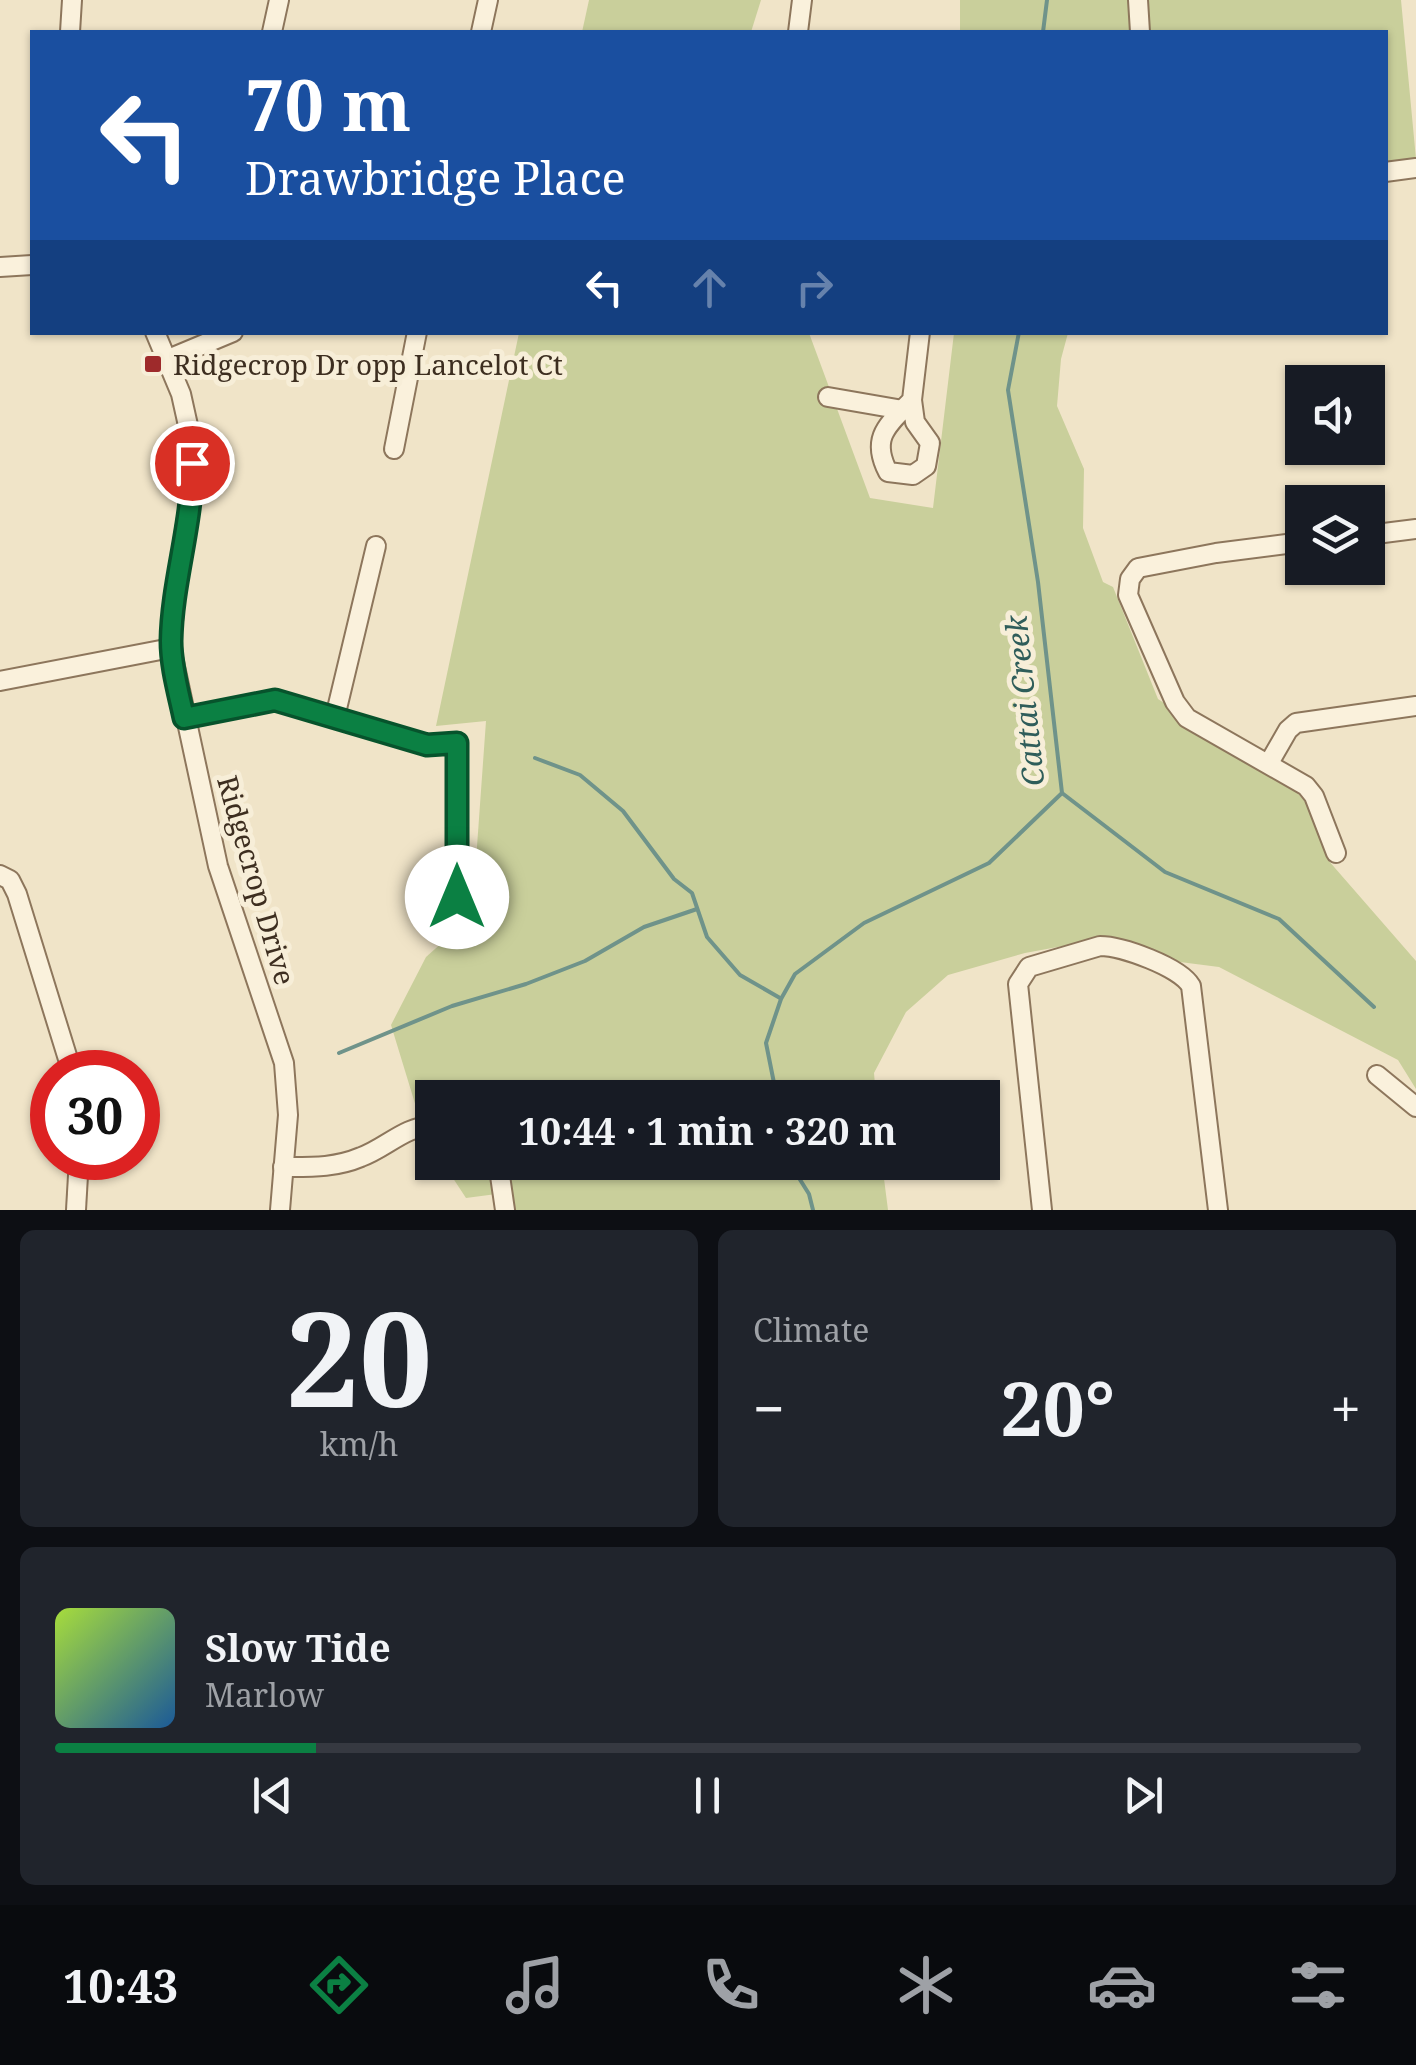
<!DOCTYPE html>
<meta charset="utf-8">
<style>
body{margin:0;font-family:"Noto Serif",serif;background:#20242c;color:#f1f3f6;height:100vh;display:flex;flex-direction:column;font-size:38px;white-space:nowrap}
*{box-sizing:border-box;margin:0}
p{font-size:32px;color:#9ea1a6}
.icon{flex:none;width:55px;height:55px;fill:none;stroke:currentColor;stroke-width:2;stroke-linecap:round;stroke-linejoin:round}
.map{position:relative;height:1210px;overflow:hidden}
.details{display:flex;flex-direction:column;gap:20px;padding:20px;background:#0d0f14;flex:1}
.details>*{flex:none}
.guide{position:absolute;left:30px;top:30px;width:1358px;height:305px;border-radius:0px;box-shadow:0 2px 8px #0004;background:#1a4fa0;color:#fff;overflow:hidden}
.tools{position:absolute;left:1285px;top:365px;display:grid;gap:20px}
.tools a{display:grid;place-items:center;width:100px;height:100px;border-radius:0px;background:#171b24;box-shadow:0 2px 8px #0004;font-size:50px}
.speed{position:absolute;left:30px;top:1050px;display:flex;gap:20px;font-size:50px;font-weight:700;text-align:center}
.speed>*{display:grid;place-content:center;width:130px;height:130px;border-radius:50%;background:#171b24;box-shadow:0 2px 8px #0004;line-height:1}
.speed .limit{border:15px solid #d22;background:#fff;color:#111}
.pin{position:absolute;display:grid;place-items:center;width:85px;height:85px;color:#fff;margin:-42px;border:5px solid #fff;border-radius:50%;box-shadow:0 2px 10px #0007}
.me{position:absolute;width:110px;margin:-55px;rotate:0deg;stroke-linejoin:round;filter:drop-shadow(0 0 8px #0008)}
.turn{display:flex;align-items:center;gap:35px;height:210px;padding:0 50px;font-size:45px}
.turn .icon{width:130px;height:130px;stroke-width:2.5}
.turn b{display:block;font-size:70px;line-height:85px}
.lanes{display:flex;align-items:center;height:95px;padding:0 50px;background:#0003;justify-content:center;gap:50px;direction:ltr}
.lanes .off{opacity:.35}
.big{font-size:75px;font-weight:700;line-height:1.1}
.details .tile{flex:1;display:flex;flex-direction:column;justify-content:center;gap:15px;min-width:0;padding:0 35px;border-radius:15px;background:#20242c}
.details .dial{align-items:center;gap:0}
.dial b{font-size:130px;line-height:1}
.song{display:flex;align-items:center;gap:30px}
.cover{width:120px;height:120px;border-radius:15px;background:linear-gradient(135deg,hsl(80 70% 55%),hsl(210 70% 35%))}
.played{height:10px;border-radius:5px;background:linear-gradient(90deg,#0b8043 20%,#363941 20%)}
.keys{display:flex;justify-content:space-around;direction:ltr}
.heat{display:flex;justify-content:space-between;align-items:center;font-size:55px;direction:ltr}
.details .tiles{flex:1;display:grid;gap:20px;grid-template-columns:1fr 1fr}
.tile:last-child{grid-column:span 2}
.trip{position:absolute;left:415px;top:1080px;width:585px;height:100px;border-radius:0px;background:#171b24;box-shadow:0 2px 8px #0004;font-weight:700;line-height:100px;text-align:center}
.tabs{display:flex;height:160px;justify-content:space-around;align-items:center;background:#090b0e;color:#9ea1a6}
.tabs .icon{width:70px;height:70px}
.tabs .selected{color:#0b8043}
.tabs b{font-size:45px;color:#f1f3f6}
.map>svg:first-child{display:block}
.green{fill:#c9cf9b}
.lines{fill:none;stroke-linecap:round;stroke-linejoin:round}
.stream{stroke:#6f938a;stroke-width:4}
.minor-casing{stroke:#8d765c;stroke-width:22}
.minor{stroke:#faf1dc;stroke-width:18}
.route-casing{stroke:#07532c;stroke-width:25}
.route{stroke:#0b8043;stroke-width:18}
.poi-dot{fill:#9e2a2b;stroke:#f7eed8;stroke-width:4}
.labels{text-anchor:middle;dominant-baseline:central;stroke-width:10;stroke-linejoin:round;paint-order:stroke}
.poi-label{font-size:28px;fill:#3d2e20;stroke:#f7eed8;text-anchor:start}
.street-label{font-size:28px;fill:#3d2e20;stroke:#f7eed8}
.water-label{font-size:30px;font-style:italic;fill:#2f5d5a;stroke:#f7eed8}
</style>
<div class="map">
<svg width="1416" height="1210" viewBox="0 0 1416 1210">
<rect width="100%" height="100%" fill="#f0e4c8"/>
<g class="green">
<path d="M589 0H761L751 32H582Z"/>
<path d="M960 0H1401L1416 159 1385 162V32H960Z"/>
<path d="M519 333H809L870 498 933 508 954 333H1068L1061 359 1057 406 1084 469 1083 528 1103 582 1113 587 1158 699 1295 790 1306 803 1328 860 1416 961V1089L1398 1060 1219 967 1180 962 1112 937 1025 953 948 975 906 1012 874 1073 876 1097 432 1098V1146L424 1133 391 1025 426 957 472 916 486 721 436 726Z"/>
<path d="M443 1163H882L888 1210H505L504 1193 466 1198Z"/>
</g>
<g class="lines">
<g class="stream">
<path d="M1043 32 1047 0"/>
<path d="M535 758 580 775 623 811 674 879 692 893 707 937 740 975 780 998"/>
<path d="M1062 793 1165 872 1279 919 1374 1007"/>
<path d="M339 1053 452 1006 526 984 585 961 644 927 697 909"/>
<path d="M777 1098 766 1043 781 999 795 974 864 923 989 863 1062 793 1038 582 1008 390 1019 332"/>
<path d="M789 1162 809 1194 813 1210"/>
</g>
<defs>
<g id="minor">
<path d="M1138 0 1140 32"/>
<path d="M70 32 72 0"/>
<path d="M272 32 279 0"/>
<path d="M481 32 488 0"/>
<path d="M798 32 802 0"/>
<path d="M1385 172 1416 168"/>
<path d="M0 267 32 265"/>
<path d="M155 332 181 394 191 439 192 486 175 594 171 648 218 866 284 1063 288 1115 280 1210"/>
<path d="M166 360 233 332"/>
<path d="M828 397 903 410"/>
<path d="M912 400C888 425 870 437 888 472L913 475 926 466 930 443 915 422 912 400 920 332"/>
<path d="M394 449 417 332"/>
<path d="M1368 535 1416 529"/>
<path d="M1302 542 1216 553 1138 568 1130 579 1128 595 1175 702 1187 718 1306 786 1314 796 1336 853"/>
<path d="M0 681 171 648"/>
<path d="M335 717 376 546"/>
<path d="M184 718 275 700 427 745 457 743V897"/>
<path d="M1269 763 1288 730 1296 723 1416 706"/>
<path d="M0 875 10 880 17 894 72 1072"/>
<path d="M1377 1075 1416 1107"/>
<path d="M498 1162 505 1210"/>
<path d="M283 1167C311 1167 335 1168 361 1157 386 1148 405 1126 432 1126"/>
<path d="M76 1210 79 1158"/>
<path d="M1042 1210 1018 984 1029 967 1100 946C1122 946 1180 967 1191 986L1218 1210"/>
</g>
</defs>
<use href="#minor" class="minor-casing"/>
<use href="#minor" class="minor"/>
</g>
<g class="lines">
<defs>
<path id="route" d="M192 463C193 523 172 581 171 641 171 667 179 694 184 718L275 700 427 745 457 743V897"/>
</defs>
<use href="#route" class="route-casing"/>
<use href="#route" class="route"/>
</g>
<rect class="poi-dot" x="143" y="354" width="20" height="20" rx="5"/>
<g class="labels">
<g class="poi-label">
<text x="173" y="364">Ridgecrop Dr opp Lancelot Ct</text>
</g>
<g class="street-label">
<text transform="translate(257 880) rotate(74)">Ridgecrop Drive</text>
</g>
<g class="water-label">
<text transform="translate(1024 701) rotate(-96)">Cattai Creek</text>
</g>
</g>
</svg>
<div class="tools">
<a><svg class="icon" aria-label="sound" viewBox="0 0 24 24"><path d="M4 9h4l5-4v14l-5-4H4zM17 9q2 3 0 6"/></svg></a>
<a><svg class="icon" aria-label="layers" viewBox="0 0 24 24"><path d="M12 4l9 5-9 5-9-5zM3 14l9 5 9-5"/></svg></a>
</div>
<div class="speed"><div class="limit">30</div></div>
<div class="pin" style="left:192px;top:463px;background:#d93025"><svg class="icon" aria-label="arrive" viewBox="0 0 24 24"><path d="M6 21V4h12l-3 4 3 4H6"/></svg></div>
<svg class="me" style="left:457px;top:897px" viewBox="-20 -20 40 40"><circle r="19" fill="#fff"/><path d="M0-13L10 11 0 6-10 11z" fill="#0b8043"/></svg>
<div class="trip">10:44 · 1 min · 320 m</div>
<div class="guide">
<div class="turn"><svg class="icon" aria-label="left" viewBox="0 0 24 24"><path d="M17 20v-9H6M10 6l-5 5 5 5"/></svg><div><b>70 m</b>Drawbridge Place</div></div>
<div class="lanes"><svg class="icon" aria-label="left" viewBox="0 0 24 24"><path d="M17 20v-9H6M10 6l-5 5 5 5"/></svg><svg class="icon off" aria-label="ahead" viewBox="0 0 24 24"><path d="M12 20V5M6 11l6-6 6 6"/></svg><svg class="icon off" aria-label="right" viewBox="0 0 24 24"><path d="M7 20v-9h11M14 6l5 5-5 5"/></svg></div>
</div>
</div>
<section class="details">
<div class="tiles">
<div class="tile dial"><b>20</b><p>km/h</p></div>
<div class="tile"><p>Climate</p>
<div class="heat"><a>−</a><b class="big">20°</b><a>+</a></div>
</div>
<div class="tile">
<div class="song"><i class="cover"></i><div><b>Slow Tide</b><p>Marlow</p></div></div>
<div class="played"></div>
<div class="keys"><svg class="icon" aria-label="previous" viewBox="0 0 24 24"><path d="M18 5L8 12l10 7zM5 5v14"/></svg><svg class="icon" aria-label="pause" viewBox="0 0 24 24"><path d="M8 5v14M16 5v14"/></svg><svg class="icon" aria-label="next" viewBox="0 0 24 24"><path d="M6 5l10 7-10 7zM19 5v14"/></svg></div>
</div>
</div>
</section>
<nav class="tabs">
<b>10:43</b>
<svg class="icon selected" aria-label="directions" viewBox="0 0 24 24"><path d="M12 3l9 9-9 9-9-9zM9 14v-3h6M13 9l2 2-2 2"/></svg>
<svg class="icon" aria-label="music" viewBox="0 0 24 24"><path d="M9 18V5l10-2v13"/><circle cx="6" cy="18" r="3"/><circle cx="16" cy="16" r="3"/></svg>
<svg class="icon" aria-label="phone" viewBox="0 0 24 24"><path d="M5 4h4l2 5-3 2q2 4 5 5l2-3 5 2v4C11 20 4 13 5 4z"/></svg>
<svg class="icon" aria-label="climate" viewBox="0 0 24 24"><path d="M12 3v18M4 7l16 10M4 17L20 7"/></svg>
<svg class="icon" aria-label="car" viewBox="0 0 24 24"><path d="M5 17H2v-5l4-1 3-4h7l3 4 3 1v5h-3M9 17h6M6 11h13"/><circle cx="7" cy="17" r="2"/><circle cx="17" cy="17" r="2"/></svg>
<svg class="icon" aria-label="filters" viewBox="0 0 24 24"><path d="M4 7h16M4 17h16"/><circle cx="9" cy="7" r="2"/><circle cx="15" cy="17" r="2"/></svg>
</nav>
